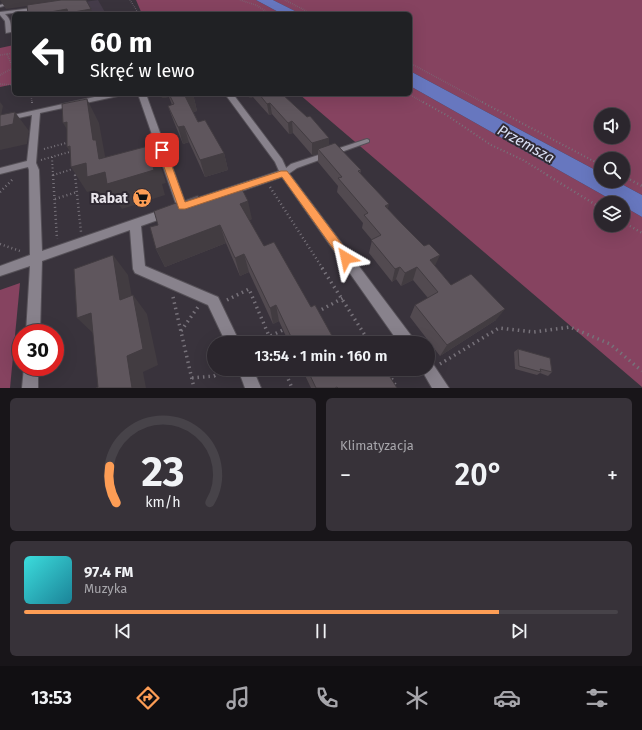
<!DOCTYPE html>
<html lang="pl">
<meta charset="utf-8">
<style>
body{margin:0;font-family:"Fira Sans",sans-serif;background:#373239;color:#f1f3f6;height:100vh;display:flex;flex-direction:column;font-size:15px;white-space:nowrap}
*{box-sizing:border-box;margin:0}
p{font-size:13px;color:#a6a5aa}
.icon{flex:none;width:22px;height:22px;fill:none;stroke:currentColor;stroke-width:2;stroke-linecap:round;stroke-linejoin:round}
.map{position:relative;height:388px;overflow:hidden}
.sheet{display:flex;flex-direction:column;gap:10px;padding:10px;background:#181519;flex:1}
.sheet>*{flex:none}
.guide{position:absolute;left:12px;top:12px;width:400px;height:84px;border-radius:6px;box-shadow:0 4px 16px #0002,0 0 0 1px #474349;background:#202124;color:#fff;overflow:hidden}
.buttons{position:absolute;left:594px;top:108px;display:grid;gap:8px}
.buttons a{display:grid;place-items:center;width:36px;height:36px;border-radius:50%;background:#2b262d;box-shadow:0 4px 16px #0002,0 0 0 1px #474349;font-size:20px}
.speed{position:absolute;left:12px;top:324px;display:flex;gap:8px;font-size:20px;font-weight:700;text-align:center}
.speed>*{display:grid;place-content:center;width:52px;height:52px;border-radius:50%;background:#2b262d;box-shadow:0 4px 16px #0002,0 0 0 1px #474349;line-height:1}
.speed .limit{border:6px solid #d22;background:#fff;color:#111}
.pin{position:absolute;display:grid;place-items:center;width:34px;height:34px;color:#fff;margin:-17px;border-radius:8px;box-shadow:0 2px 6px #0006}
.me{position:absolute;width:44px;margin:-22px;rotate:324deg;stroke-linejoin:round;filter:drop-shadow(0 0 3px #0008)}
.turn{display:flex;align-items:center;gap:14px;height:84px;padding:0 12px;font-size:18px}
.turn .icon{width:52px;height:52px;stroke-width:2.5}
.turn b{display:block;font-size:28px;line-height:34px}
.big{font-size:30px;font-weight:600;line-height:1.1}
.sheet .card{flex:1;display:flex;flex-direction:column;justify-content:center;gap:6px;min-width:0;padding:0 14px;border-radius:6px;background:#373239}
.sheet .dial{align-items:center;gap:0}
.dial svg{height:104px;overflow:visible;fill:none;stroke:#474349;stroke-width:7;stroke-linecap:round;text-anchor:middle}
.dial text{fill:#f1f3f6;stroke:none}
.song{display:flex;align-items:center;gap:12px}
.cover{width:48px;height:48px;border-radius:6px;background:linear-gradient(135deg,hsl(180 70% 55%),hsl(190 70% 35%))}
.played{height:4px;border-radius:2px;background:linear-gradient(90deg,#fd9d55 80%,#474349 80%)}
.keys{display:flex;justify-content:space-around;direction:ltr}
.heat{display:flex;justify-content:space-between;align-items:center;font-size:22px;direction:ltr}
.sheet .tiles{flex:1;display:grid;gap:10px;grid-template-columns:1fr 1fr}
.card:last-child{grid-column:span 2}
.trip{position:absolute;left:207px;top:336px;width:228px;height:40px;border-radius:20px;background:#2b262d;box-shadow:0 4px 16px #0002,0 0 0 1px #474349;font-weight:600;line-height:40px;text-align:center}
.tabs{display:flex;height:64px;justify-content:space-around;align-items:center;background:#110f12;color:#a6a5aa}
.tabs .icon{width:28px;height:28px}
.tabs .selected{color:#fd9d55}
.tabs b{font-size:18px;color:#f1f3f6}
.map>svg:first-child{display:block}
.built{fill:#453c4a}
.green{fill:#864360;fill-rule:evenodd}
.water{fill:#6777bf}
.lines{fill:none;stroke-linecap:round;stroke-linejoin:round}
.service-casing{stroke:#555057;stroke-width:2}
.minor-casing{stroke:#555057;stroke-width:2}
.path-far3{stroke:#77727a;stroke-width:1.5;stroke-dasharray:0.5 1.5;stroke-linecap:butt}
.path-far2{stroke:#77727a;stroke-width:2;stroke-dasharray:1 2.5;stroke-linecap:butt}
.path-far1{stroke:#77727a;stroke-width:2.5;stroke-dasharray:1 3;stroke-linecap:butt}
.path{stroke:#77727a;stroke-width:3.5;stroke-dasharray:1.5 4;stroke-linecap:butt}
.service{fill:#88828c;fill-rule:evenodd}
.minor{fill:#88828c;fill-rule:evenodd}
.wall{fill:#524a50}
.shaded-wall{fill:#423c41}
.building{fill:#5f565d;stroke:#423c41}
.route{fill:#fd9d55;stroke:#a46637}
.labels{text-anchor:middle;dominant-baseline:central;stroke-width:4;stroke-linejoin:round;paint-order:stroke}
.poi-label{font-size:14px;font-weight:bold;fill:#eae6ec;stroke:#2f2932;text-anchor:end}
.water-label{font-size:15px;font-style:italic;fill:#d9dff3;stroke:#2f2932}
</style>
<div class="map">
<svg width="642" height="388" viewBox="0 0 642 388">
<rect width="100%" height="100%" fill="#39333c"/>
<path class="built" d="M98 0 106 14H16V12Z"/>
<g class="green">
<path d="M136 0H256L282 14H142Z"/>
<path d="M273 0H642V195L616 181H623V159H601V173L410 71V14H301ZM601 115H623V137H601Z"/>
<path d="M14 45V84L0 87V48Z"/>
<path d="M410 86 617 203H601V225H623V206L642 217V387L299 94H410Z"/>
<path d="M20 283 10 388H0V290Z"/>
</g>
<g class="water">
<path d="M256 0H273L301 14H282Z"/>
<path d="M410 71 601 173V181H616L642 195V217L623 206V203H617L410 86Z"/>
</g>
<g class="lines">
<defs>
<path id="service" d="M367 139 369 140V142L297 168 287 175H281L280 173 291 164Z"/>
<g id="minor">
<path d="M18 0H25L0 7V5Z"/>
<path d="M40 7 42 9 5 14C11 19 11 25 11 32L6 33 5 21 0 15V12Z"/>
<path d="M108 94H122L118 96 40 113 36 163 39 170 42 251 164 209H172L173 212 172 215 141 226 145 266 218 297 240 343H226L208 305 135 273 133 269 130 230 42 261 40 333H26L30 266 0 276V266L30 255 29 170 28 167 0 174V168L27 161 32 115 0 122V118Z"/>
<path d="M138 94H146L185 202 279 171 275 162 225 94H233L282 159 288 172 413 338 415 343H399L282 177 193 208H187L182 211 178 210Z"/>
<path d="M428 362 433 364 449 388H432L421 369H428Z"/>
<path d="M24 367H38V388H22Z"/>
<path d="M238 369H253L261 388H245Z"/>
</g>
</defs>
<use href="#service" class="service-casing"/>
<use href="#minor" class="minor-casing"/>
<g class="path-far3">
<path d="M130 0 139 14"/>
<path d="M240 0 256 5 270 14"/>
<path d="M285 0 312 14"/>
<path d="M14 53 7 54 14 71"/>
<path d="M0 55 7 54"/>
<path d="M410 63 484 103"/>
<path d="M0 75 13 68"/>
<path d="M0 84 14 85"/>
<path d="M31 94 32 103"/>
<path d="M409 94 424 103"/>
</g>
<g class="path-far2">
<path d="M32 102V104"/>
<path d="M423 102 448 116 491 145 523 160 549 176"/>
<path d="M482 102 601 165"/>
<path d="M44 149 70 142"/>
<path d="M52 157 53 176"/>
<path d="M41 160 73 151"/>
<path d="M75 171V176"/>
<path d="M53 175 76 168"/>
</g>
<g class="path-far1">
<path d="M53 175 57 239"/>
<path d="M75 175 81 232"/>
<path d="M547 175 601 208"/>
<path d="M623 176 642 186"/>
<path d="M270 187 323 269"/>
<path d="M0 192 14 178"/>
<path d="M55 199 77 192"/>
<path d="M623 222 642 233"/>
<path d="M0 244 20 251"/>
</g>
<g class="path">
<path d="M322 268 370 343"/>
<path d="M173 297 194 388"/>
<path d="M227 300 249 289 272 343"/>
<path d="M317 312 343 298"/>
<path d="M181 331 198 307"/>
<path d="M256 343 285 329"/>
<path d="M440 364 499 328 534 332 570 327 610 344 642 371"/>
<path d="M284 369 292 388"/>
<path d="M386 369 397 388"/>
<path d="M192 378 214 376 226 369"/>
</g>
<use href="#service" class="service"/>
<use href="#minor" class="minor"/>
</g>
<g class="wall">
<path d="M161 94H193L197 111 193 112 198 122 224 153 228 170 205 177 189 142 183 144 174 122 168 106 172 105 169 97 162 98Z"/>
<path d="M247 94H282L329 138V145L361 170 360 174 388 209 435 266 451 285 496 320 440 356 410 317 415 305 428 298 413 280 401 286 396 279 392 282 369 253 372 240 362 228 363 223 337 192 338 186 318 162V154L312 155 293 133 289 134 272 114 269 115 253 97 250 98Z"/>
<path d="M252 219 249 220 264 246 311 307 336 343H289L279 321 273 324 249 272 240 276 226 243 165 267 156 249 158 225Z"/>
<path d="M518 349 552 372 548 376 540 373 537 375 515 369 514 352Z"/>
<path d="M302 369H351L355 376 397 388H311Z"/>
</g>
<g class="shaded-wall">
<path d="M0 0H69L6 9Z"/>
<path d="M67 9H91L93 14H39Z"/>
<path d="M161 94H168L169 97 162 98Z"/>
<path d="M193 94 197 111 189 113 185 96Z"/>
<path d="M249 94H253V97L250 98Z"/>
<path d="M87 99 99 123 105 156 110 164 151 159 152 145 162 170 166 183 162 184 165 195 122 209 115 199 103 202 95 190 87 192 71 167 79 165 67 147 70 146 99 159 93 140Z"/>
<path d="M0 102 3 106 1 116 0 117Z"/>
<path d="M270 103 272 114 269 115 267 104Z"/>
<path d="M15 112 29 131 27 144 0 150V127Z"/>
<path d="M292 121 293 133 289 134 288 123Z"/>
<path d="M67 122 78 147 63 123Z"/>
<path d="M184 126 189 142 183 144 178 127Z"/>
<path d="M329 138V150L318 149V154L312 155V143Z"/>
<path d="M224 153 228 170 205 177 200 160Z"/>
<path d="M248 201 252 219 245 222 240 204Z"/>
<path d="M389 204 386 217 385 206Z"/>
<path d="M220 225 226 243 165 267 156 249Z"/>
<path d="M244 254 249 272 240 276 235 258Z"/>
<path d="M113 255 128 275 136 319 120 300Z"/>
<path d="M440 255 434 268 430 260Z"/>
<path d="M400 267 396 279 392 282 395 269Z"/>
<path d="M417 267 413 280 401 286 405 273Z"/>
<path d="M133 295 147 314 158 365 143 372 146 388H132L127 356Z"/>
<path d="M276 305 279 321 273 324 270 308Z"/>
<path d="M505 309 496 320 440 356 447 345Z"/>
<path d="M91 313 96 336 77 318Z"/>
</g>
<g class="building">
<path d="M61 0H86L91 9 68 13 67 9 39 14H28L27 5Z"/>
<path d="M169 94H193L185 96 198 122 205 120 224 153 200 160 184 126 178 127 168 106 174 104Z"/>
<path d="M259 94H282L307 117 310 116 329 138 312 143 292 121 288 123 270 103 267 104Z"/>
<path d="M87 99 93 140H96L99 159 152 145 156 158 151 159 154 170 107 184 105 172 87 177 86 163 71 167 70 146 67 147V122L63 123 62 104Z"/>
<path d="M15 112 13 124 0 127V115Z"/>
<path d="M335 143 361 170 358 171 389 204 385 206 403 225 424 246 429 244 440 255 430 260 451 285 471 274 505 309 447 345 415 305 438 292 417 267 405 273 400 267 395 269 371 240 381 235 364 215 368 213 338 178 342 177 318 149Z"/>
<path d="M242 189 248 201 240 204 264 246 274 242 311 307 315 305 336 343H294L276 305 270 308 244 254 235 258 220 225 156 249 150 227 158 225 154 211 198 195 202 203Z"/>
<path d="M113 255 120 300 133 295 143 349 127 356 132 388H96L98 387 91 313 77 318 74 269Z"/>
<path d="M518 349 550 358 552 372 540 369 541 372 519 366Z"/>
<path d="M307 369H351L355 376 366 369H385L397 388H338L337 387 335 388H316Z"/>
</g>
<path class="route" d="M162 148 166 150 185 202 281 171H287L350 255 351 258 350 261H342L282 177 185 209H179L158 150Z"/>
<defs>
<symbol id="supermarket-disc" viewBox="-11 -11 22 22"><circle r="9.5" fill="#fd9d55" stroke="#2f2932"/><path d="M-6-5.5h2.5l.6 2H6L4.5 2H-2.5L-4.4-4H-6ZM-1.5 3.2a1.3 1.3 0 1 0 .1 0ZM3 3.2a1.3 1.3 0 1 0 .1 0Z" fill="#111"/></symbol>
</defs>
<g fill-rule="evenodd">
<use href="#supermarket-disc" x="131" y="187" width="22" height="22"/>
</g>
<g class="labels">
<g class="poi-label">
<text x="128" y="198">Rabat</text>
</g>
<g class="water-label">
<text transform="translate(526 144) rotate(29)">Przemsza</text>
</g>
</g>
</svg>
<div class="buttons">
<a><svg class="icon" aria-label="sound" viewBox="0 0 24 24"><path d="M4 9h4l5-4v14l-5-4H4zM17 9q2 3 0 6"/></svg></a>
<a><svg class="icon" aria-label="search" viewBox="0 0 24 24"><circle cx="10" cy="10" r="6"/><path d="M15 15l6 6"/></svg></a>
<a><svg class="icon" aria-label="layers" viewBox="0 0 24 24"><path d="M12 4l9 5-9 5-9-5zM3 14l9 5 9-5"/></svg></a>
</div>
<div class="speed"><div class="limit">30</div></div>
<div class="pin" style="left:162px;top:150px;background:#d93025"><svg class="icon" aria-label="arrive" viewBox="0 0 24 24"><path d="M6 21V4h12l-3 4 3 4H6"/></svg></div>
<svg class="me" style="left:346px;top:258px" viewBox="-20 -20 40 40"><path d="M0-17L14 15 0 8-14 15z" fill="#fd9d55" stroke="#fff" stroke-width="4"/></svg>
<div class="trip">13:54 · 1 min · 160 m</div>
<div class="guide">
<div class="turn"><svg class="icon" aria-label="left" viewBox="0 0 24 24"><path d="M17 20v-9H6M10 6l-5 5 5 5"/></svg><div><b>60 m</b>Skręć w lewo</div></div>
</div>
</div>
<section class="sheet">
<div class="tiles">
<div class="card dial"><svg viewBox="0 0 100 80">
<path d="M14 69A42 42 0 1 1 86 69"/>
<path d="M14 69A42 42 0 0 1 9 41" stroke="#fd9d55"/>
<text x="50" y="56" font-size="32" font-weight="700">23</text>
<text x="50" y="72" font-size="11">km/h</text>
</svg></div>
<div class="card"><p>Klimatyzacja</p>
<div class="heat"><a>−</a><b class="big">20°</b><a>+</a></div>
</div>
<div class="card">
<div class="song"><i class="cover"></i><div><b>97.4 FM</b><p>Muzyka</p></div></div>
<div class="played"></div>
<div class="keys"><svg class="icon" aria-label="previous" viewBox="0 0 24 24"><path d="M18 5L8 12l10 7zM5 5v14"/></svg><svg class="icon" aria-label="pause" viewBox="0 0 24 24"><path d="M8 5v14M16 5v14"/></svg><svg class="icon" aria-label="next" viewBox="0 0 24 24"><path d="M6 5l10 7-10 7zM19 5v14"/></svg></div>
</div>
</div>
</section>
<nav class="tabs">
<b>13:53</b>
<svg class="icon selected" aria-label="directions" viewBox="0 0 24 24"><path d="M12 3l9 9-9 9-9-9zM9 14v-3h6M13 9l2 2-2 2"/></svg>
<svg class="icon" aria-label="music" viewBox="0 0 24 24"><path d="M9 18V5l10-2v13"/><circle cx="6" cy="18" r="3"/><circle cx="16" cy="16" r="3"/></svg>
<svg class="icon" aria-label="phone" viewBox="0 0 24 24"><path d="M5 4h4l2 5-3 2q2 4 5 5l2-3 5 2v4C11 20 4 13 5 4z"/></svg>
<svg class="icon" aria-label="climate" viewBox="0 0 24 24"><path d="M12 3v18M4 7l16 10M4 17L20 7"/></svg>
<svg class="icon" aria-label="car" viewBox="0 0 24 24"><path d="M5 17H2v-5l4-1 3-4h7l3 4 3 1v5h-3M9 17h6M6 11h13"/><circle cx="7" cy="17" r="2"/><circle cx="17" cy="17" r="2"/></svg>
<svg class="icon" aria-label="filters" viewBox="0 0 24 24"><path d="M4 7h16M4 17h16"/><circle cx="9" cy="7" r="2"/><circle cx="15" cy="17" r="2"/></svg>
</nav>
